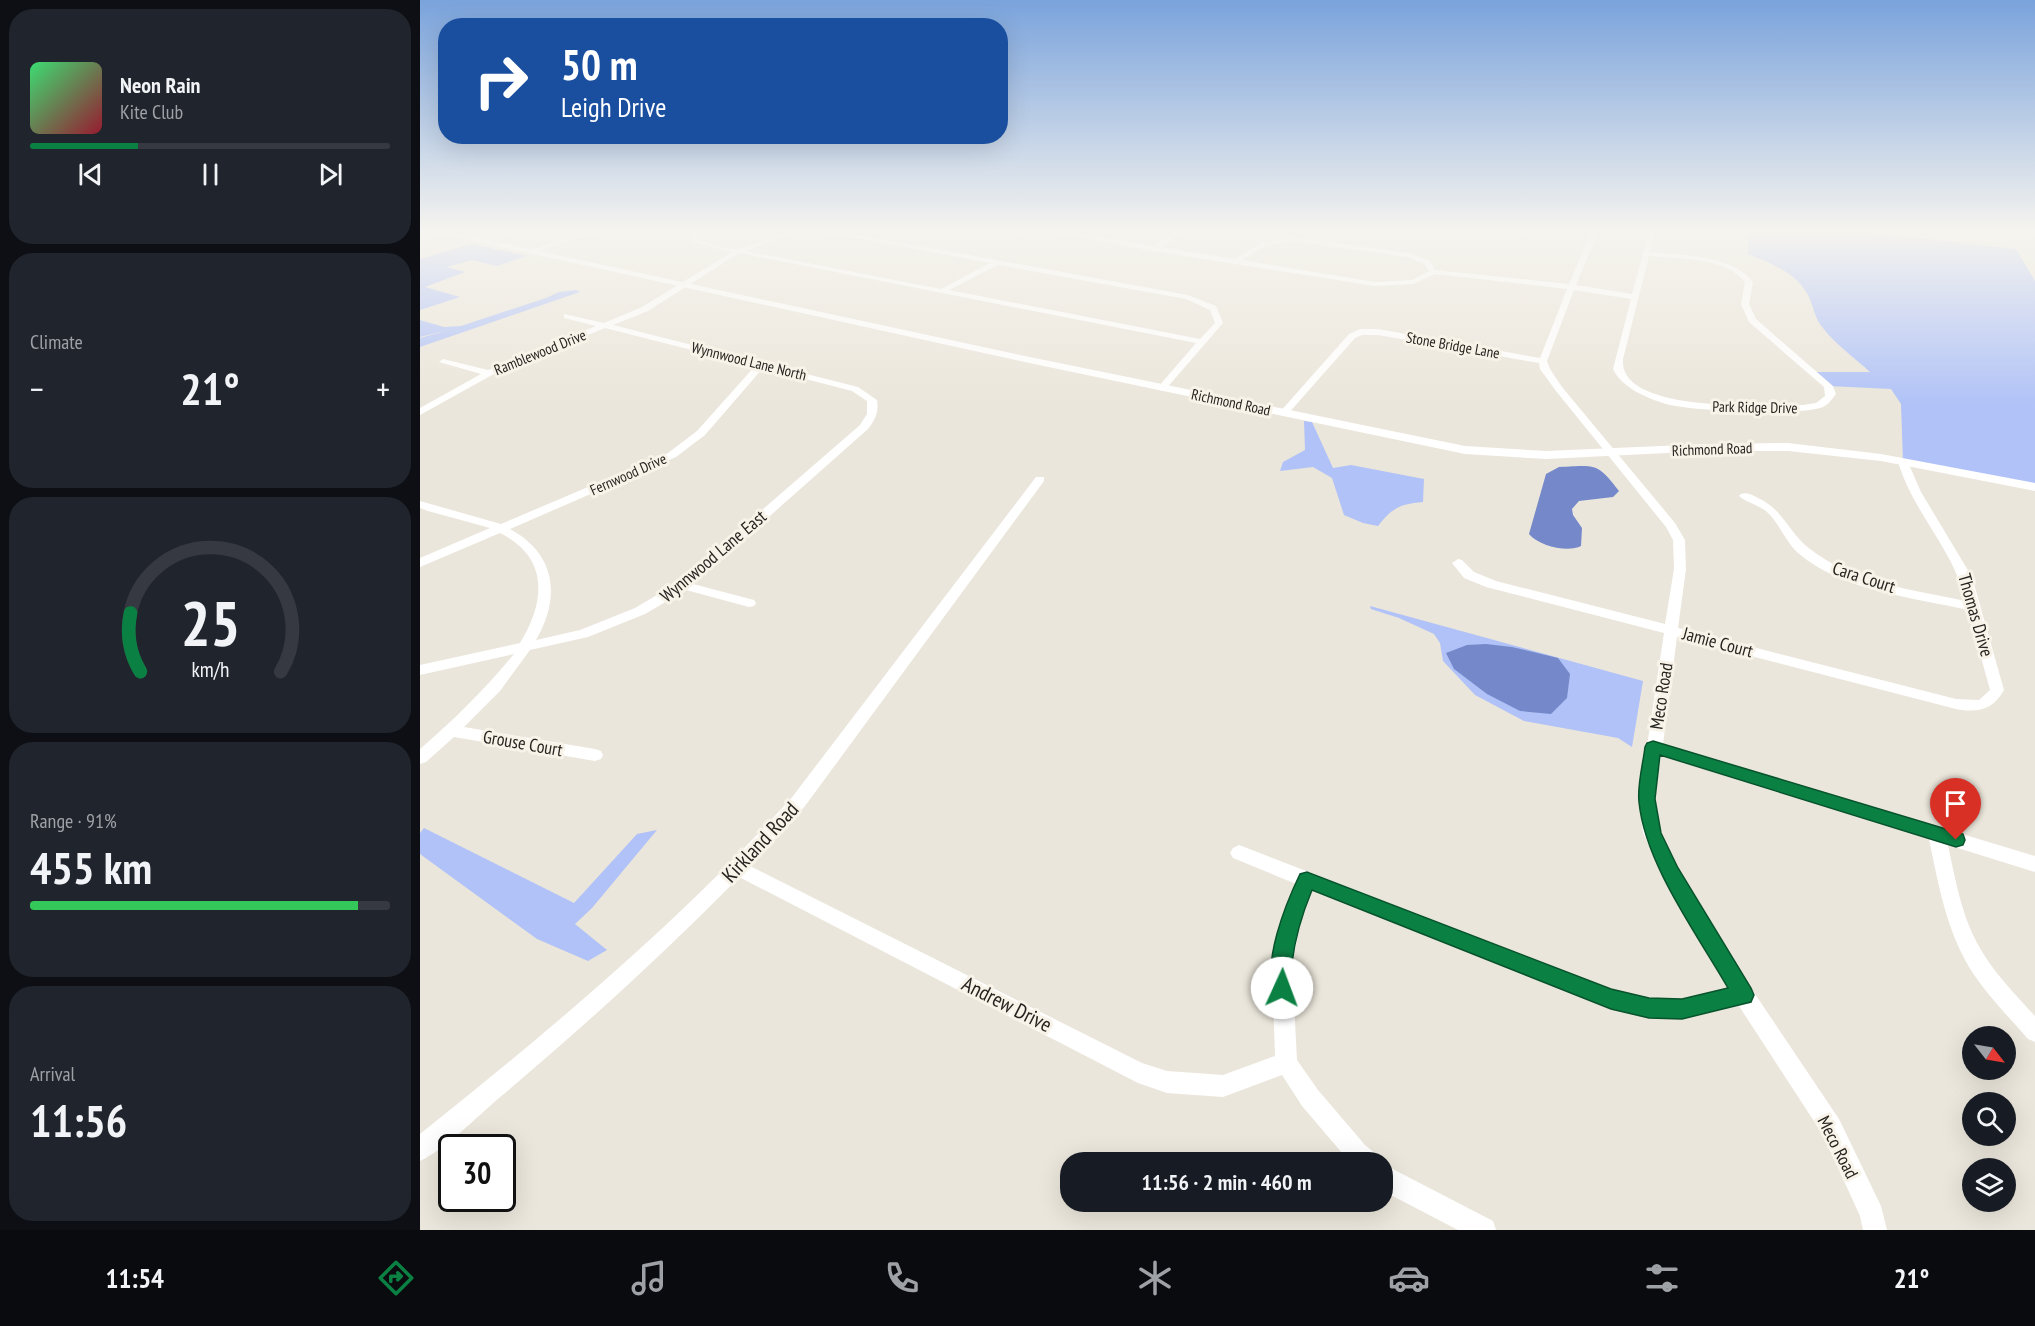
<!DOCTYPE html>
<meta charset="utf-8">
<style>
body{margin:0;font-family:"PT Sans Narrow",sans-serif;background:#20242c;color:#f1f3f6;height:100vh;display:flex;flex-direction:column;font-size:22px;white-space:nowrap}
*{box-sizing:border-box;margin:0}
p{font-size:20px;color:#9ea1a6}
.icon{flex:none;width:33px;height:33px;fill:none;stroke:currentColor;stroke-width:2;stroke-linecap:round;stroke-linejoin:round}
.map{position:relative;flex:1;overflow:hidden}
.panel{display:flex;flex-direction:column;gap:9px;padding:9px;background:#0d0f14;width:420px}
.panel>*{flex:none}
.guide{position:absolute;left:18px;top:18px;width:570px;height:126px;border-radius:24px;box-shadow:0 6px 24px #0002;background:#1a4fa0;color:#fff;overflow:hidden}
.needle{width:39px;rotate:121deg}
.fabs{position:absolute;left:1542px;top:1026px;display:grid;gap:12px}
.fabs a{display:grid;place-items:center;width:54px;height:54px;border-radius:50%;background:#171b24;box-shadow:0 6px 24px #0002;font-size:30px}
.speed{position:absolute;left:18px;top:1134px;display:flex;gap:12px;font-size:30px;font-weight:700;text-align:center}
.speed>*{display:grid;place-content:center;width:78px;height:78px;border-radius:50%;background:#171b24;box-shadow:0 6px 24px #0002;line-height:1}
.speed .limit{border:3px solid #111;border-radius:9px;background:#fff;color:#111}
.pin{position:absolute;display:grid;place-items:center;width:51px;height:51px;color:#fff;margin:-62px -26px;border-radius:50% 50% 50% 0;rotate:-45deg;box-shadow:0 0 6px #0007}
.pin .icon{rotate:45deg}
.me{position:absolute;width:66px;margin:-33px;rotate:2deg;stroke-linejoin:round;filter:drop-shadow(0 0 4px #0008)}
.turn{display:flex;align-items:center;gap:21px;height:126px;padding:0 24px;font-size:27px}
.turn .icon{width:78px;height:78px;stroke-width:2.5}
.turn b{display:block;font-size:42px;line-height:51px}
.big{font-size:45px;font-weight:800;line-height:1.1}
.panel .card{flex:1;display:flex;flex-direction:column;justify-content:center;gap:9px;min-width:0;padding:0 21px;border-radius:24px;background:#20242c}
.panel .dial{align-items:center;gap:0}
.dial svg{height:156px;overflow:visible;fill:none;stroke:#363941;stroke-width:7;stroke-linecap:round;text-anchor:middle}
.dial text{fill:#f1f3f6;stroke:none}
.song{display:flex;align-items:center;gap:18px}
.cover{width:72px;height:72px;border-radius:9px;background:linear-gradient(135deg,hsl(140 70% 55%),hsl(350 70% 35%))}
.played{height:6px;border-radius:3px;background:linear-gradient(90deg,#0b8043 30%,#363941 30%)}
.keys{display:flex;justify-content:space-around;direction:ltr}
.heat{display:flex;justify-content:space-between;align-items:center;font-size:33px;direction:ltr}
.charge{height:9px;border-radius:4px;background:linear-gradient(90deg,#34c759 91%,#363941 0)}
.trip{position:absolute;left:640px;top:1152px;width:333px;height:60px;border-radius:24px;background:#171b24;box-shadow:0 6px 24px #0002;font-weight:800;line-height:60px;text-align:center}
.tabs{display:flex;height:96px;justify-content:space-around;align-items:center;background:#090b0e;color:#9ea1a6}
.tabs .icon{width:42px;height:42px}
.tabs .current{color:#0b8043}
.tabs b{font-size:27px;color:#f1f3f6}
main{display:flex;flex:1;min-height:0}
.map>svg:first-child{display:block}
.green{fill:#b0c2f7}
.water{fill:#7589ca}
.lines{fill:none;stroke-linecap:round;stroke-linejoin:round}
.minor{fill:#fff;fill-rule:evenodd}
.tertiary{fill:#fff;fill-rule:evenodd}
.route{fill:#0b8043;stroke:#07532c;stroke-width:1.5}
.labels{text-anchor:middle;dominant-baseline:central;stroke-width:6;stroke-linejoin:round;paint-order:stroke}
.far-street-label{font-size:15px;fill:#262420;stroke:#f8f3e8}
.street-label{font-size:18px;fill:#262420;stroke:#f8f3e8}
.near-street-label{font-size:21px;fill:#262420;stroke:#f8f3e8}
</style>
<main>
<section class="panel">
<div class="card">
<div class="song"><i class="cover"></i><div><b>Neon Rain</b><p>Kite Club</p></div></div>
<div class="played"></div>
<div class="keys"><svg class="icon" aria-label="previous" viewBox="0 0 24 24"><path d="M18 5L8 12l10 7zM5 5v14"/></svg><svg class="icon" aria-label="pause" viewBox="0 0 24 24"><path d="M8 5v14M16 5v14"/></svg><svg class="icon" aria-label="next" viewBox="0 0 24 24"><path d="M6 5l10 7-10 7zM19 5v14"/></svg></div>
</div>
<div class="card"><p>Climate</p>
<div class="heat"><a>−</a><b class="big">21°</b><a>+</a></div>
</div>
<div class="card dial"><svg viewBox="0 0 100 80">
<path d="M14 69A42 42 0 1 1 86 69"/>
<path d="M14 69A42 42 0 0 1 9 39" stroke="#0b8043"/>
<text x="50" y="56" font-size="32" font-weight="700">25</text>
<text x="50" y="72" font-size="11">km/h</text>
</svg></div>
<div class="card"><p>Range · 91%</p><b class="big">455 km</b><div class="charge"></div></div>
<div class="card"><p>Arrival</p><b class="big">11:56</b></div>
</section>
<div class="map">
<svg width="1615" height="1230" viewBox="0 0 1615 1230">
<rect width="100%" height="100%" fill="#ebe6db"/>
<g class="green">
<path d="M1328 232H1445L1596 249 1615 281V487L1483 462 1481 404 1471 389 1408 386 1393 372H1450C1435 358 1415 344 1403 328 1394 318 1394 306 1388 295 1376 272 1350 263 1328 254Z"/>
<path d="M52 244 107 256 77 266 52 260 27 267 45 272 5 287 40 297 0 310V259Z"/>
<path d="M156 290 160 292 0 347V338L28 330 0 337V320L24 327 41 326 126 298 139 292Z"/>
<path d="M884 421 892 422 913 468 931 465 1004 479 1003 502C980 504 972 508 958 526L943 523 924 515 912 478 893 467 860 471 863 462 885 450Z"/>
<path d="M950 606 1223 681 1212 747 1198 738 1104 721 1055 695 1023 661 1020 643 1014 634 979 618 951 609Z"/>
<path d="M4 828 154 903 217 834 237 830 172 908 155 924 187 950 168 961 117 939 0 854V833Z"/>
</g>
<g class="water">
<path d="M1139 467C1175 466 1176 461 1199 491L1193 497 1159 501 1152 509 1153 515 1162 528 1161 546C1148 553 1119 546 1109 534L1126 474Z"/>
<path d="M1066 644 1092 647 1138 658 1150 674 1147 698 1131 714 1100 711 1067 694 1034 669 1026 653 1047 645Z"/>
</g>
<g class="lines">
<g class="minor">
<path d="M164 232H175L112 253 106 252Z"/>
<path d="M270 232H277L276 239C288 243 306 250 318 249 337 246 353 232 373 232L326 251 521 289 570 263 406 232H423L768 295 796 306 803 323 745 390 742 391 737 388 739 386 776 343 319 253 228 311 193 325 438 387 457 400C459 412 455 420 448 429L273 584 334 600 336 603 334 606 329 607 266 590 225 614 168 637 110 650 80 691 44 727 175 749 181 751 183 755 181 759 175 761 34 737 6 762 0 764V749C34 720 65 689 94 654L0 675V665L100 643C125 602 130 558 80 533L0 567V558L70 528 8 511 0 508V501L81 524 248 453 277 431 335 366 185 328 72 375 0 415V408L61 374 19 362 23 359 68 370 176 326 144 318V314L184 323 222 307 312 252 271 241 269 235ZM578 265 766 299 790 310 795 323 780 339 529 290ZM343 368 432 391 447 401V414L440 425 259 582 215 608 160 630 116 640C141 597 136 554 90 529L256 457 285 435Z"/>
<path d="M635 232H653L734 246 754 232H762L741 247 815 259 841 243 874 237 989 253 1010 261 1015 270 1149 284 1171 232H1178L1156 285 1212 294 1229 232H1235L1230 252C1263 256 1311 254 1333 282L1329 304 1336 319 1413 386 1416 394C1412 399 1409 404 1403 407 1382 416 1269 411 1246 404 1227 398 1202 388 1193 369L1211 299 1154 290 1127 361 1130 369 1142 387 1255 523 1265 540 1266 569 1258 628 1536 699 1559 700 1570 690 1548 610C1495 598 1420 590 1378 553 1365 541 1360 524 1347 512 1339 505 1327 503 1319 496L1321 494C1328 492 1332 495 1338 498 1363 509 1369 533 1390 549 1433 583 1494 590 1546 601 1532 547 1494 514 1478 462L1479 460H1487L1501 492 1552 577 1584 690C1573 710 1558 713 1536 709L1257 637 1243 744 1615 856V872L1528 845C1535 878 1541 913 1557 943 1572 971 1594 993 1615 1016V1042L1608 1039C1588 1016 1565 993 1549 967 1526 928 1518 883 1509 839L1241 756 1235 799 1241 833 1258 868 1331 988 1419 1119 1461 1206 1467 1230H1443L1440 1216 1403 1135 1319 1006 1262 1019 1229 1018 1191 1009 892 890 883 912 872 965 877 1060 898 1090 945 1145 956 1154 959 1162 929 1161 882 1106 862 1075 803 1097 747 1093 718 1083 319 877C243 955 162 1028 79 1098 58 1116 24 1150 0 1161V1134C130 1030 261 921 373 796L616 477H624V481L385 806 330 866 722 1063 747 1071 803 1075 855 1056 852 965 865 912 876 884 813 858 810 853 813 848 819 845 1191 989 1229 998 1262 999 1309 989 1246 880 1223 833 1219 799 1244 633 1066 587 1044 578 1032 563 1038 559 1042 560 1054 572 1076 581 1245 624 1254 569 1253 540 1246 527 1136 391 1120 369 1119 363 958 335H942L935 338 867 415 859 413 929 334 940 329H958L1120 358 1147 289 1015 274 993 284 955 286 733 251ZM874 241 987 257 1004 264 1009 271 992 280 955 282 822 260 845 246ZM1229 256C1259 259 1305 257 1325 282L1321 304 1329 322 1404 387 1405 396 1396 403 1383 405C1348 405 1198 414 1203 359Z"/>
<path d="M963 1164 1073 1221 1076 1230H1038L965 1192Z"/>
</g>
<path class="tertiary" d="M13 232H31L600 355 1045 446 1126 451 1287 444 1368 443 1461 454 1615 483V491L1461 461 1368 451H1287L1126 459 1045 454 600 361Z"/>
</g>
<linearGradient id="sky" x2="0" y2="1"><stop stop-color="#7aa3dc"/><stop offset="0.57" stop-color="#f6f4ef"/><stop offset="1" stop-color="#f6f4ef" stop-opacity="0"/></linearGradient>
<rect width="1615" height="405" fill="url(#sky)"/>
<path class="route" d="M1233 741 1536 832 1543 834 1545 840 1543 845 1536 847 1240 755 1235 799 1241 833 1258 868 1331 988 1334 995 1331 1002 1262 1019 1229 1018 1191 1009 892 890C882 914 875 938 872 963 871 974 874 985 869 995L862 998 855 995C841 964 866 903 880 874L887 872 1191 989 1229 998 1262 999 1308 988C1277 934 1225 864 1219 802 1217 785 1223 764 1225 747L1227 743Z"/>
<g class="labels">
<g class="far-street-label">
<text transform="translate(1033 345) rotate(10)">Stone Bridge Lane</text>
<text transform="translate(120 352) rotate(-22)">Ramblewood Drive</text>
<text transform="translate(329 361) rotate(14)">Wynnwood Lane North</text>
<text transform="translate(811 402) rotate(12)">Richmond Road</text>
<text transform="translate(1335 407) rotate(1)">Park Ridge Drive</text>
<text transform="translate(1292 449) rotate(-2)">Richmond Road</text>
<text transform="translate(208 474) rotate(-24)">Fernwood Drive</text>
</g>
<g class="street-label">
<text transform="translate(293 556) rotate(-40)">Wynnwood Lane East</text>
<text transform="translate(1444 577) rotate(18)">Cara Court</text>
<text transform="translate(1556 615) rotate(74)">Thomas Drive</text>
<text transform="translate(1298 642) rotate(15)">Jamie Court</text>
<text transform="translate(1241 696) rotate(-81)">Meco Road</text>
<text transform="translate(103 743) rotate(10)">Grouse Court</text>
<text transform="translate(1418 1147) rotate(63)">Meco Road</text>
</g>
<g class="near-street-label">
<text transform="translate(340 842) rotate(-47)">Kirkland Road</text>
<text transform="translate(587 1004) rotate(27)">Andrew Drive</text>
</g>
</g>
</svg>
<div class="fabs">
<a><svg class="needle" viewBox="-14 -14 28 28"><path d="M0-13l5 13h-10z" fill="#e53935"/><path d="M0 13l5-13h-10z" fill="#9ea1a6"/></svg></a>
<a><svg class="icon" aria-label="search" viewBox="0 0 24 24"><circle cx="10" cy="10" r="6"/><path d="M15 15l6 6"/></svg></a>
<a><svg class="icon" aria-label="layers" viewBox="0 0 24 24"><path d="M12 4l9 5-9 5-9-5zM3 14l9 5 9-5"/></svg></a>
</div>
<div class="speed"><div class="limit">30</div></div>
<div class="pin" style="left:1536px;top:840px;background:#d93025"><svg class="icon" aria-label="arrive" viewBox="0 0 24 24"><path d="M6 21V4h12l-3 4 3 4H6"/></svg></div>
<svg class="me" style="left:862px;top:988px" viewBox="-20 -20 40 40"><circle r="19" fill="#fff"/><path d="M0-13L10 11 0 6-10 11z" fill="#0b8043"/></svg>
<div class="trip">11:56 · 2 min · 460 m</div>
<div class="guide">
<div class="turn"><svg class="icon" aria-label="right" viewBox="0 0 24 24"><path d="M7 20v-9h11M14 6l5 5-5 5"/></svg><div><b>50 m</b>Leigh Drive</div></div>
</div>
</div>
</main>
<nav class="tabs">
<b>11:54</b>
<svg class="icon current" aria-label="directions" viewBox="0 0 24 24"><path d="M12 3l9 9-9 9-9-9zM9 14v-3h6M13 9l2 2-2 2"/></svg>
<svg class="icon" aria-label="music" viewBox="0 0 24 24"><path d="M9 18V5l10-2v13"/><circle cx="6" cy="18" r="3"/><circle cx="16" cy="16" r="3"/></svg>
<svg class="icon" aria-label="phone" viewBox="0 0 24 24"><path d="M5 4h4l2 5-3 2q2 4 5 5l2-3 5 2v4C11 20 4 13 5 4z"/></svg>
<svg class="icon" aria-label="climate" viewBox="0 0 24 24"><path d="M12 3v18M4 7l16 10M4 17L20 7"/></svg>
<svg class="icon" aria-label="car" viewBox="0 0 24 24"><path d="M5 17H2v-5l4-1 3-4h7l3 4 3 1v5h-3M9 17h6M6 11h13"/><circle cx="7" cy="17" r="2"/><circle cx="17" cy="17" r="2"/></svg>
<svg class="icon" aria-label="filters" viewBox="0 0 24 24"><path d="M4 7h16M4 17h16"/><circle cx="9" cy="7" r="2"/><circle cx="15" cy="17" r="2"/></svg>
<b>21°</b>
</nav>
